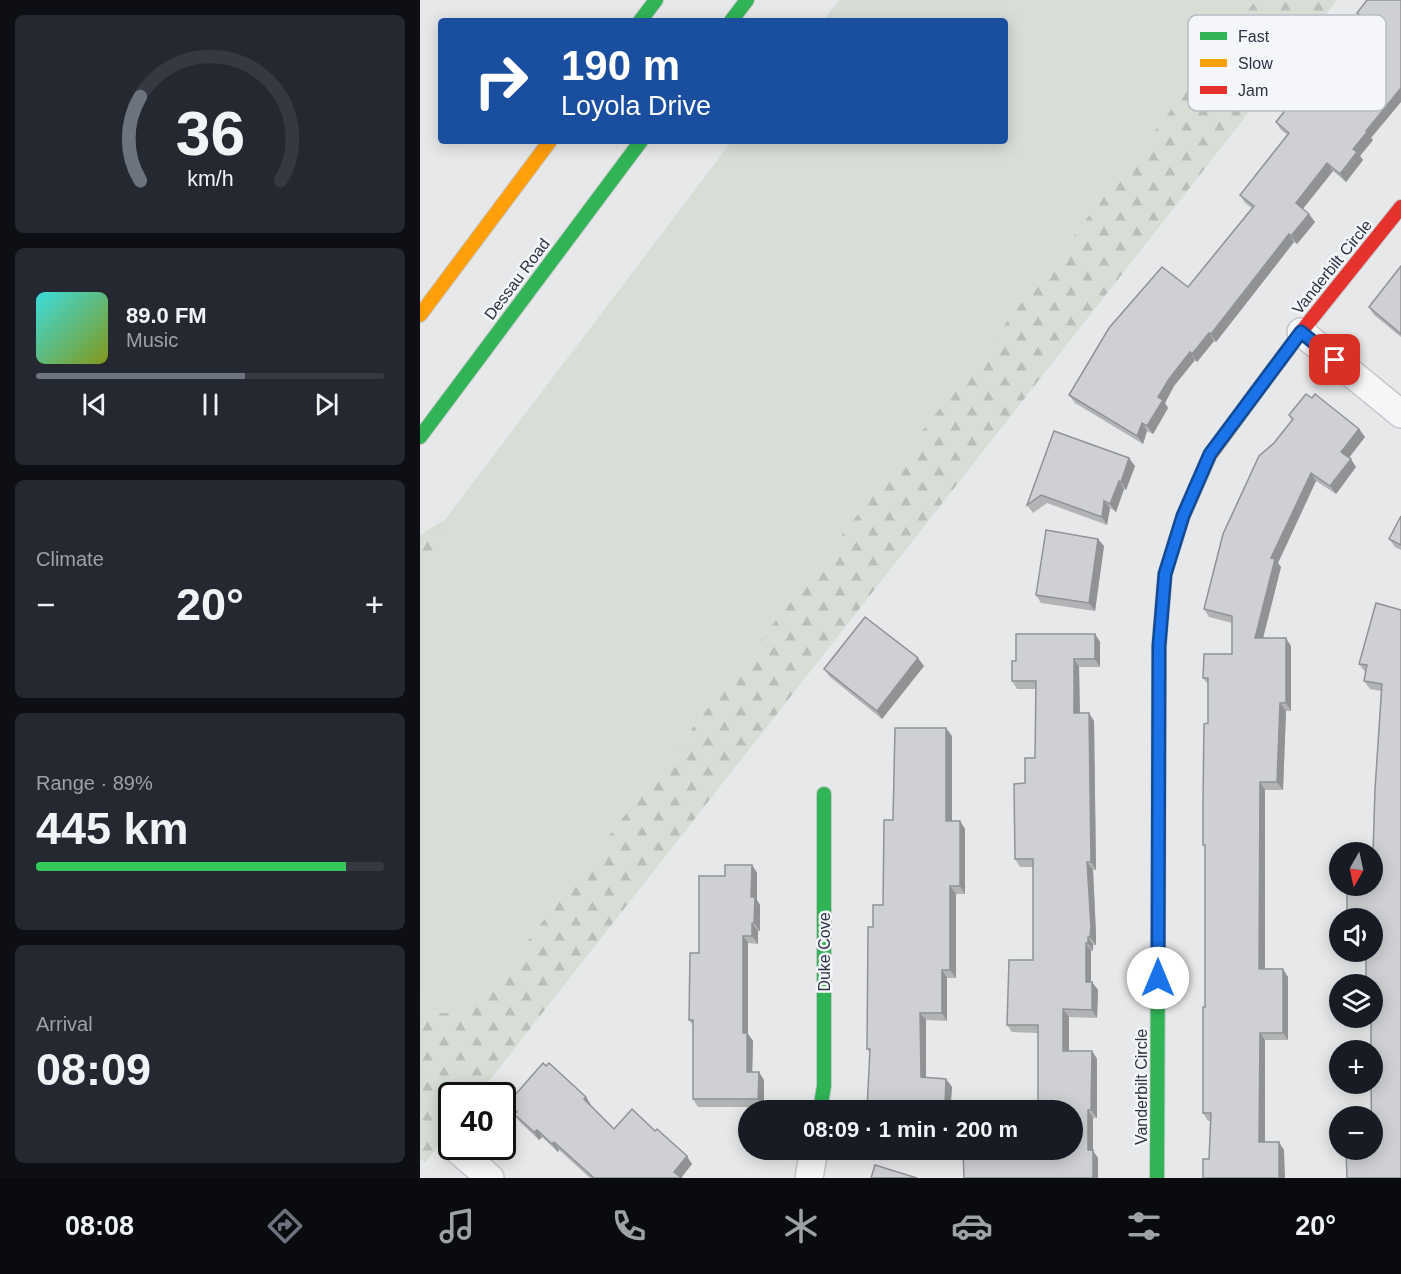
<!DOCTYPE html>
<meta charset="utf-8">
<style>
body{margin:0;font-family:Helvetica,sans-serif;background:#242831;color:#f1f3f6;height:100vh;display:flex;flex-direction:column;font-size:22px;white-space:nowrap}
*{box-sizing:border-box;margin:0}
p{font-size:20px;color:#9ea1a6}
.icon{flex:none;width:33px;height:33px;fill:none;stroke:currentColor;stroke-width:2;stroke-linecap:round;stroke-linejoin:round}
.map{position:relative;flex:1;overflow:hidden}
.panel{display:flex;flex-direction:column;gap:15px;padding:15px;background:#0d0f14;width:420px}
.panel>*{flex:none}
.banner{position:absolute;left:18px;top:18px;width:570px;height:126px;border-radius:6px;box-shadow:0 3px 15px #0003;background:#1a4fa0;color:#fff;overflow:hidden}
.needle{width:39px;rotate:189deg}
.fabs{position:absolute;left:909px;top:842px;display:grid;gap:12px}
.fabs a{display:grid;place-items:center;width:54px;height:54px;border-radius:50%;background:#171b24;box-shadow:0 3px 15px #0003;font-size:30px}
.speed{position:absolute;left:18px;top:1082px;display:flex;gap:12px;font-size:30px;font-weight:700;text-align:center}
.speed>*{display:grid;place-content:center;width:78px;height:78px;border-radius:50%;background:#171b24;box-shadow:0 3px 15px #0003;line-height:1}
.speed .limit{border:3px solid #111;border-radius:9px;background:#fff;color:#111}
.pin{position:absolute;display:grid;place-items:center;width:51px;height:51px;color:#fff;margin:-26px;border-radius:12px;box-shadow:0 3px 9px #0006}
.me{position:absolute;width:66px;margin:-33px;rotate:0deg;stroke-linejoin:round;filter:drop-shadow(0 0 4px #0008)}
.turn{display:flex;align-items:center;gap:21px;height:126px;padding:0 24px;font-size:27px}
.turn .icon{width:78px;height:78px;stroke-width:2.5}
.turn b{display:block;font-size:42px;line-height:51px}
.big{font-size:45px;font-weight:800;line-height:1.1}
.panel .card{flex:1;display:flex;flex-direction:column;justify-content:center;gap:9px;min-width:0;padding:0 21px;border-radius:9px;background:#242831}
.panel .dial{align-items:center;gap:0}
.dial svg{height:156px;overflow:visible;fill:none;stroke:#363941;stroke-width:7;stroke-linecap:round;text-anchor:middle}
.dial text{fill:#f1f3f6;stroke:none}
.song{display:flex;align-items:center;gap:18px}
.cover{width:72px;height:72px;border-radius:9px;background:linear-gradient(135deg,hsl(180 70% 55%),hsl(70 70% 35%))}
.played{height:6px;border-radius:3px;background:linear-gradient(90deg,#6c737f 60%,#363941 60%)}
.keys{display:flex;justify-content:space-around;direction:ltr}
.heat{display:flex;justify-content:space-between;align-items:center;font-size:33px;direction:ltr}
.charge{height:9px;border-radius:4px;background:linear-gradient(90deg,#34c759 89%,#363941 0)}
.trip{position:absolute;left:318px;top:1100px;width:345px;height:60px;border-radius:30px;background:#171b24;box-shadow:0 3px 15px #0003;font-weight:800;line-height:60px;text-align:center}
.menu{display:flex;height:96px;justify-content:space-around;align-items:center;background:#090b0e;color:#9ea1a6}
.menu .icon{width:42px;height:42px}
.menu .active{color:#6c737f}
.menu b{font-size:27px;color:#f1f3f6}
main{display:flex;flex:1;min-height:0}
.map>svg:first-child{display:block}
.green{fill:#d6ded6}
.forest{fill:url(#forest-firs)}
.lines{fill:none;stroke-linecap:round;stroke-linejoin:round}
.street-casing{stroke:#c4c6c8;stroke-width:30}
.fast-casing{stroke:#c4c6c8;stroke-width:16}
.slow-casing{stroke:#c4c6c8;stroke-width:16}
.jam-casing{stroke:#c4c6c8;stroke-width:16}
.street{stroke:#f5f6f7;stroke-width:27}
.fast{stroke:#30b455;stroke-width:14}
.slow{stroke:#ff9f0a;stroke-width:14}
.jam{stroke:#e5322d;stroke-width:14}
.wall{fill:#b1b3b5}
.shaded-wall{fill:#909294}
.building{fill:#ced0d3;stroke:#909294;stroke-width:1.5}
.route-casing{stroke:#114b97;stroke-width:15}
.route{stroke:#1a73e8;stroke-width:10}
.labels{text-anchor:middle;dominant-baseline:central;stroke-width:5;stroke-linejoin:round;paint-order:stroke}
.street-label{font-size:16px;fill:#2b3445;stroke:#f4f6f9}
.key{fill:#f4f6f9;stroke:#b8bcc3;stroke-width:1.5}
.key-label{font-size:16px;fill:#2b3445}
</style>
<main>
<section class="panel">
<div class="card dial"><svg viewBox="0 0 100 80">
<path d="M14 69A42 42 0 1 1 86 69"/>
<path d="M14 69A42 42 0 0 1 14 26" stroke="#6c737f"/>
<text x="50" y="56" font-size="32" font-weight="700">36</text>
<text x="50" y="72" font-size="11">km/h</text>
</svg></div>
<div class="card">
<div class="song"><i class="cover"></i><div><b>89.0 FM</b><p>Music</p></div></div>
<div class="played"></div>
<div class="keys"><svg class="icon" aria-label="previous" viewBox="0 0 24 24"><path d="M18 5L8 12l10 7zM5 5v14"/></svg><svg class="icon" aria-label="pause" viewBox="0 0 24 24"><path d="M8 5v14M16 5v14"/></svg><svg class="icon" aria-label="next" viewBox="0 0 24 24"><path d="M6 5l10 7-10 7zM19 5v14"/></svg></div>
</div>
<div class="card"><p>Climate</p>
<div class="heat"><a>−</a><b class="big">20°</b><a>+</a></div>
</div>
<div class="card"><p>Range · 89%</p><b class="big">445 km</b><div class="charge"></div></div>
<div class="card"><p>Arrival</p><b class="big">08:09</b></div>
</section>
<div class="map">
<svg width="981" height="1178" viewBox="0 0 981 1178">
<defs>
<pattern id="forest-firs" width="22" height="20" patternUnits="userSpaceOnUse" patternTransform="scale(1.5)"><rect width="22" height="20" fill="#d6ded6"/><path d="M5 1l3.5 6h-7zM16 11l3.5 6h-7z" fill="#b8bfb9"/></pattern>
</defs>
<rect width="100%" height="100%" fill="#e6e8ea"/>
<path class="green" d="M419 0H836L79 978 40 1014 4 1012 0 999V574L21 525 312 141H585V21H403Z"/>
<g class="forest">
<path d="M836 0H917L58 1095H32L31 1129 5 1163 0 1158V999L4 1012 40 1014 79 978Z"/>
<path d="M27 518 0 576V535Z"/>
</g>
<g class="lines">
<defs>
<g id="street">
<path d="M881 332 981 414"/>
<path d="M39 1151 70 1178"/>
<path d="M389 1178 394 1149"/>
</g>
<g id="fast">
<path d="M220 21 236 0"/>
<path d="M311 21 327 0"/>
<path d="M0 437 221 141"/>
<path d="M400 1110 404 1086V794"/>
<path d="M737 1178 739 684"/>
</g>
<g id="slow">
<path d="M0 315 130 141"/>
<path d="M739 684V646L745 574 763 516 790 455 837 391"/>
</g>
<path id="jam" d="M837 391 881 332 981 207"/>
</defs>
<use href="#street" class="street-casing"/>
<use href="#fast" class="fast-casing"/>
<use href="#slow" class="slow-casing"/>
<use href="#jam" class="jam-casing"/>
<use href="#street" class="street"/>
<use href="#fast" class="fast"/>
<use href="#slow" class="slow"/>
<use href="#jam" class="jam"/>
</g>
<g class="wall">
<path d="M981 0 951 138 953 140 940 156 943 160 926 182 913 171 883 209 895 222 877 244 874 242 796 342 794 341 777 362 775 360 754 386 745 403 748 408 733 434 727 431 723 444 655 403 649 395 768 287 832 208 825 203 820 195 868 135 861 130 856 122 896 91 959 33 942 21 937 13Z"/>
<path d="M981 266V337L954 315 949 307Z"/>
<path d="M892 398 939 429 945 437 929 458 936 467 916 494 896 481 858 563 861 567 843 638 871 646V711H866L863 790H845V969L868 977V1040H845V1142L864 1150 789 1159 791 1121H788L783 1113 785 1007V847L783 845 788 723V684L783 678 812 654V623L789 617 784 609 854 443 872 420 869 415Z"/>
<path d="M634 431 715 466 706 490 704 489 696 512 690 508 687 525 627 503 613 513 607 505Z"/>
<path d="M981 516V550L975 547 969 539Z"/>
<path d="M684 546 675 611 621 603 616 595Z"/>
<path d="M981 610 952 1149V984H948L946 981 952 885 961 691 950 689 944 681 945 672 939 664Z"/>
<path d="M675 634 680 642V667H659L660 713 674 721 676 870H673L676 934V945H673V951H671V982L678 990 677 1018 649 1017V1051H672L677 1059V1118H673V1151L678 1158 580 1156 652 1149 618 1033 592 1032 587 1025 613 960V867H600L595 859 605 783 615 758 616 689H597L592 681 596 661Z"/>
<path d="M504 666 462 719 410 677 404 669Z"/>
<path d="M532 736V821H540L545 829V894H536V978H527V1021L506 1020V1078L526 1079 532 1087 531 1104 538 1110 450 1053 447 1049 453 927 463 905 473 820Z"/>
<path d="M332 865 337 873V900L340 905V931H338V944L328 943V1034L333 1041 332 1072 344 1080V1107H278L273 1099V1025L269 1020 279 953 305 876Z"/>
<path d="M88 1103 171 1105V1106L194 1129 272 1164 261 1177 262 1178H170L139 1150 138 1152 122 1137 119 1140 100 1122 94 1114 96 1113Z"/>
</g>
<g class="shaded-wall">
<path d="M981 88V102L951 138 953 140 940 156 943 160 926 182 920 174 933 149 946 131Z"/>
<path d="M907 163 913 171 881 211 876 203Z"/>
<path d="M889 214 895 222 877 244 871 236Z"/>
<path d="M869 234 874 242 796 342 791 334Z"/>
<path d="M789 333 794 341 777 362 772 354Z"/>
<path d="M770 352 775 360 754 386 745 403 748 408 733 434 727 426 738 397 749 379Z"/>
<path d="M722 423 727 431 723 444 717 436Z"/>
<path d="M939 429 945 437 927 460 921 452Z"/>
<path d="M709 458 715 466 706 490 701 482Z"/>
<path d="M931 459 936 467 916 494 910 486Z"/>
<path d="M891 473 896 481 858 563 861 567 841 646 835 638 851 558Z"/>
<path d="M699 481 704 489 696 512 690 504Z"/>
<path d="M684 501 690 508 687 525 682 517Z"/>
<path d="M678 539 684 546 675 611 669 603Z"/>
<path d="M675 634 680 642V667L675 659Z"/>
<path d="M866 638 871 646V711L866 703Z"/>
<path d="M498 658 504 666 462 719 457 711Z"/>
<path d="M654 659 659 667 660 721 654 713Z"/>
<path d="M860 703 866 711 863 790 857 782Z"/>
<path d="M669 713 674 721 676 870 671 862Z"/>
<path d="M526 728 532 736V829L526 821Z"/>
<path d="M840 782 845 790V977L839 969Z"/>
<path d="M540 821 545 829V894L540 886Z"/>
<path d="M667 862 673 870 676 934V945L670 937Z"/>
<path d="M332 865 337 873V900L340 905V931L334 923 331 897Z"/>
<path d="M530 886 536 894V978L530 970Z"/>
<path d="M332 923 338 931V944L332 936Z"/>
<path d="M323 936 328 943V1034L333 1041 332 1080 327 1072 323 1033Z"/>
<path d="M668 937 673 945V951L668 943Z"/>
<path d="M666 943 671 951V990L666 982Z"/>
<path d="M863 969 868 977V1040L863 1033Z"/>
<path d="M522 970 527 978V1021L522 1013Z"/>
<path d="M672 982 678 990 677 1018 672 1010Z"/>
<path d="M643 1009 649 1017V1059L643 1051Z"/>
<path d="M500 1013 506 1020V1085L501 1077Z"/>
<path d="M840 1033 845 1040V1150L839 1142Z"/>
<path d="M672 1051 677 1059V1118L671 1110Z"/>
<path d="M339 1072 344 1080V1107L338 1099Z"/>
<path d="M526 1079 532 1087 530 1110 525 1103Z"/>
<path d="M166 1097 171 1105 169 1107 164 1099Z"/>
<path d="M533 1104 538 1110H531Z"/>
<path d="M668 1110 673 1118V1151L678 1158V1178H673L668 1150Z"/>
<path d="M117 1130 122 1137 119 1140 114 1132Z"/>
<path d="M134 1142 139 1150 138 1152 132 1144Z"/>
<path d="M859 1142 864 1150 865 1178H859Z"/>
<path d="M267 1156 272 1164 261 1178 254 1172Z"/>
</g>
<g class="building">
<path d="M947 0H981V88L946 131 947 132 933 149 937 152 920 174 907 163 876 203 889 214 871 236 869 234 791 334 789 333 772 354 770 352 749 379 738 397 743 400 727 426 722 423 717 436 649 395 689 328 742 267 768 287 834 206 820 195 869 133 856 122 887 83 896 91 938 40 962 32 937 13Z"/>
<path d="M981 266V334L949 307Z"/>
<path d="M886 394 892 398 895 394 939 429 921 452 931 459 910 486 891 473 851 558 855 559 835 638H866V703H860L857 782H840L839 969H863V1033H840L839 1142H859V1178H783V1159H789L791 1113H783V1007H785V845H783V802L784 724 788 723V678H783L784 654H812V616L784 609 803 534 839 456 854 443 873 419 869 415Z"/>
<path d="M634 431 709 458 701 482 699 481 690 504 684 501 682 517 621 495 607 505Z"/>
<path d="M981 516V545L969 539Z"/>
<path d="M626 530 678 539 669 603 616 595Z"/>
<path d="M956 603 981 610V1178H927L926 1149H952L951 1083H952V1050H951V1017H952V984H950V981H946V951H952V918H927V885H952L955 789 962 684 944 681 947 665 939 664Z"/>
<path d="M445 617 498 658 457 711 404 669Z"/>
<path d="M596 634H675V659H654V713H669L671 862H667L671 927 670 937H668V943H666V982H672V1010L643 1009V1051H672L671 1110H668V1150H673V1178H544L543 1150 580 1156V1149H652V1110H618V1025H587L589 960H613V859H595L594 784 605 783V758H615L616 681H592V661H596Z"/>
<path d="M475 728H526V821H540V886H530V970H522V1013H500L501 1077 526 1079 525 1103 533 1104 531 1110H447L450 1049H447L448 927H453V905H463L464 820H473Z"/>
<path d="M305 865H332L331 897H335L334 923H332V936H323V1033H327V1072H339L338 1099H273V1020H269L270 953H279V876H305Z"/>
<path d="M123 1063 126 1066 129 1063 166 1097 164 1099 194 1129 212 1109 235 1131 237 1129 267 1156 254 1172 262 1178H174L134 1142 132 1144 117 1130 114 1132 94 1114 97 1112 88 1103Z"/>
<path d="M455 1165 497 1178H451Z"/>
</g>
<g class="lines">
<defs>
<path id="route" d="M738 978 739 646 745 574 763 516 790 454 881 332 915 360"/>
</defs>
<use href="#route" class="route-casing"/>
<use href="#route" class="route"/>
</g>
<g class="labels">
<g class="street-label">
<text transform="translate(912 267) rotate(-51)">Vanderbilt Circle</text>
<text transform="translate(97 279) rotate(-53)">Dessau Road</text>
<text transform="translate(404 952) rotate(-90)">Duke Cove</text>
<text transform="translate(721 1087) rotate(-90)">Vanderbilt Circle</text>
</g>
</g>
<rect x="768" y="15" width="198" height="96" rx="9" class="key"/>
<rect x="780" y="32" width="27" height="8" fill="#30b455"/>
<rect x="780" y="59" width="27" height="8" fill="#ff9f0a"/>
<rect x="780" y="86" width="27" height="8" fill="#e5322d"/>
<g class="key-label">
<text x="818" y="42">Fast</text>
<text x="818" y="69">Slow</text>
<text x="818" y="96">Jam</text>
</g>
</svg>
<div class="fabs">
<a><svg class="needle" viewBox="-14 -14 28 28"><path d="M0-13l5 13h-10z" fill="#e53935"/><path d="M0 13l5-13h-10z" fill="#9ea1a6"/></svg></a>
<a><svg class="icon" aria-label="sound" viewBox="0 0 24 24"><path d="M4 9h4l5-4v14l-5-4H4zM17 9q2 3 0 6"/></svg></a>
<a><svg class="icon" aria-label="layers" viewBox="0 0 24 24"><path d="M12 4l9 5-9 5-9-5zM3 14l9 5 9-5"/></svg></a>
<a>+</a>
<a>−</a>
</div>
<div class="speed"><div class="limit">40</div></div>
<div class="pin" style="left:915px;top:360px;background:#d93025"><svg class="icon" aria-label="arrive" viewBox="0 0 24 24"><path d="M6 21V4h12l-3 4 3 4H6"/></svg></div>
<svg class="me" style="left:738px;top:978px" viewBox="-20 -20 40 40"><circle r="19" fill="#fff"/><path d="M0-13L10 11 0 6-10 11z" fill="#1a73e8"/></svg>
<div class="trip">08:09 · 1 min · 200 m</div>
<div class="banner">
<div class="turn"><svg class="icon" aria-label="right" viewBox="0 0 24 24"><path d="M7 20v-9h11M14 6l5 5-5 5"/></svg><div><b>190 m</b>Loyola Drive</div></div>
</div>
</div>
</main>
<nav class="menu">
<b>08:08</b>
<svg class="icon active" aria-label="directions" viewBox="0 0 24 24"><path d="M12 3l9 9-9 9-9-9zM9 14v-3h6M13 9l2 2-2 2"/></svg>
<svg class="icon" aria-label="music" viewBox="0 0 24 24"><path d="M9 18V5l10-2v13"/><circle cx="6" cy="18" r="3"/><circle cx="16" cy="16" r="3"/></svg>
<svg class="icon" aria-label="phone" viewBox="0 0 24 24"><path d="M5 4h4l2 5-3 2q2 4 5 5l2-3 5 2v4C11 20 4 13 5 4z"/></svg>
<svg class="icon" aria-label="climate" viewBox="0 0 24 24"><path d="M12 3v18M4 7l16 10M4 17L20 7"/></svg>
<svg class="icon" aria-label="car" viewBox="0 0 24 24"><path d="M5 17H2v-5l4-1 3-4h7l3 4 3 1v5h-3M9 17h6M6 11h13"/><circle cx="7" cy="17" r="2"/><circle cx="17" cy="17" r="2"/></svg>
<svg class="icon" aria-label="filters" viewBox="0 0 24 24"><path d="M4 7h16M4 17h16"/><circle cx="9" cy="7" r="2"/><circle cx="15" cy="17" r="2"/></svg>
<b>20°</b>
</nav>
